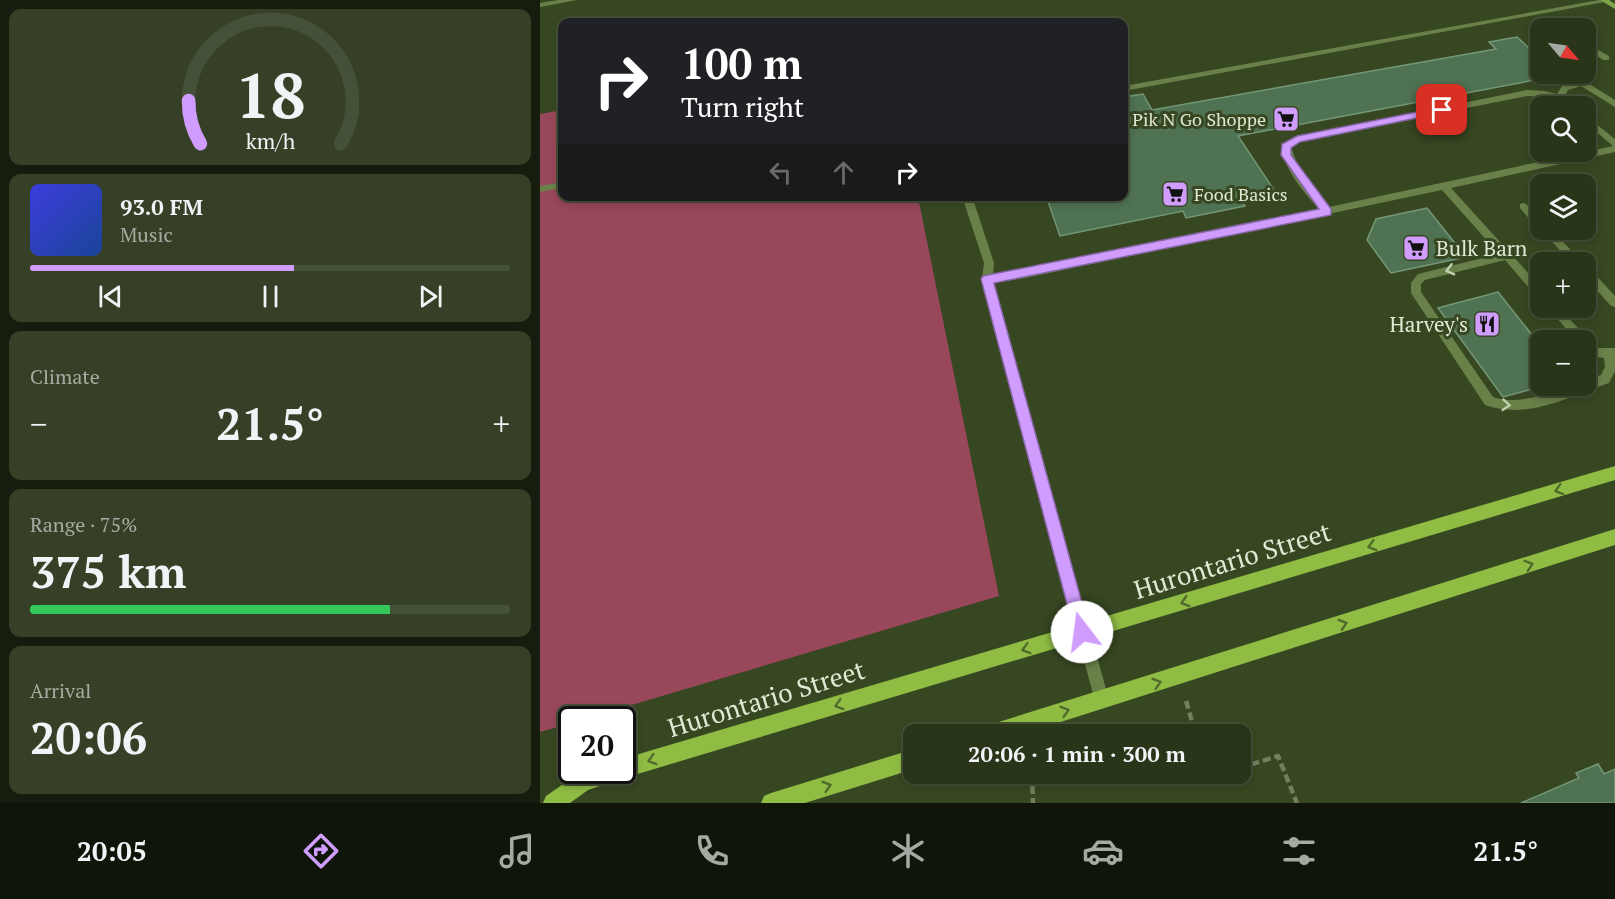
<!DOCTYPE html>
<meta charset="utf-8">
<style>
body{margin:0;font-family:"PT Serif",serif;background:#354026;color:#f1f3f6;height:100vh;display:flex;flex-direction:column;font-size:22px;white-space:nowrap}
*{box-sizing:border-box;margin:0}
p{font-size:20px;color:#a5aba2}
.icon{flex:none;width:33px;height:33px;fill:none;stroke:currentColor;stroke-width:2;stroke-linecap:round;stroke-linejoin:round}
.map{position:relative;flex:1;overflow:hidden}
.details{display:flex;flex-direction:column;gap:9px;padding:9px;background:#171d0e;width:540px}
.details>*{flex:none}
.hud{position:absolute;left:18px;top:18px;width:570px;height:183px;border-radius:12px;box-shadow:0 3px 9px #0003,0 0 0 2px #455038;background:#202124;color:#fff;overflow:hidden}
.needle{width:39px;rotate:119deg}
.controls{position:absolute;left:990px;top:18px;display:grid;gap:12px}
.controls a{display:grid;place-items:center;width:66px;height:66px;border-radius:12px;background:#293519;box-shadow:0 3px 9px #0003,0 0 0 2px #455038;font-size:30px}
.speed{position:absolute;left:18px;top:706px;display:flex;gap:12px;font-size:30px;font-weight:700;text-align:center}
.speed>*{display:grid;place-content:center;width:78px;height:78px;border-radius:50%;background:#293519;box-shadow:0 3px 9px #0003,0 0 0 2px #455038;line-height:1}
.speed .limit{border:3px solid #111;border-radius:9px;background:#fff;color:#111}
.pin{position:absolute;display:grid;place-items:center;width:51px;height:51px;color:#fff;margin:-26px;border-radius:12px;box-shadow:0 3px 9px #0006}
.me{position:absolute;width:66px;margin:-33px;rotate:345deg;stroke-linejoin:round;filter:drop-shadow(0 0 4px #0008)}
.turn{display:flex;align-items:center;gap:21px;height:126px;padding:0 24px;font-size:27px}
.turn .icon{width:78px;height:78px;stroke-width:2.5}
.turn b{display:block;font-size:42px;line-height:51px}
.lanes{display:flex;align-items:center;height:57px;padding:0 24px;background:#0003;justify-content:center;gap:30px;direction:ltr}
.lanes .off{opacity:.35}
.big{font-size:45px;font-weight:600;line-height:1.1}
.details .widget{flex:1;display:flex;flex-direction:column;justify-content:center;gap:9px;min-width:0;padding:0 21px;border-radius:12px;background:#354026}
.details .dial{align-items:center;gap:0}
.dial svg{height:156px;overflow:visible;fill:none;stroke:#455038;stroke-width:7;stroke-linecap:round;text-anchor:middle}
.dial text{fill:#f1f3f6;stroke:none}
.song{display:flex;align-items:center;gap:18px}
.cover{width:72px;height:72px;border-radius:9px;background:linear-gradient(135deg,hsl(240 70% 55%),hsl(220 70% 35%))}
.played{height:6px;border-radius:3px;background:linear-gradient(90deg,#d09dfe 55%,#455038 55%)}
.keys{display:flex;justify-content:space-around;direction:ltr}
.heat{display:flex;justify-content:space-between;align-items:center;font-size:33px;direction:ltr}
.charge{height:9px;border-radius:4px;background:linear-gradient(90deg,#34c759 75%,#455038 0)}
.trip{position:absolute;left:363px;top:724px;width:348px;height:60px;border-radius:12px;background:#293519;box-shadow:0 3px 9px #0003,0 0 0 2px #455038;font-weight:600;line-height:60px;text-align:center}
.tabs{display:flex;height:96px;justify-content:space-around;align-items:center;background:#10150a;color:#a5aba2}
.tabs .icon{width:42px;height:42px}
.tabs .current{color:#d09dfe}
.tabs b{font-size:27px;color:#f1f3f6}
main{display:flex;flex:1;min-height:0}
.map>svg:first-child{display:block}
.green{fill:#99475a}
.building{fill:#4f7253;stroke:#749877;stroke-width:1.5}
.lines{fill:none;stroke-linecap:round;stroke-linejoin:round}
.path{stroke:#728060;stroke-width:4.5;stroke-dasharray:8 4;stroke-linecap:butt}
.lane{fill:#698049;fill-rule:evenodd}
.secondary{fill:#7fa348;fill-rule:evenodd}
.primary{fill:#8fbd44;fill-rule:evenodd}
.oneway{stroke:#c2cfb0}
.oneway2{stroke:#516a2c}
.route{fill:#d09dfe;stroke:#8766a5;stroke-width:1.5}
.labels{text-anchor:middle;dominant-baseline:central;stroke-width:6;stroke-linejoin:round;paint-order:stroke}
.far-poi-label{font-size:18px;fill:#dfe9d3;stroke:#374721;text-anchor:end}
.poi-label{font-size:21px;fill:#dfe9d3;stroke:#374721;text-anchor:start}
.near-street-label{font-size:26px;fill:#dfe9d3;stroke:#374721}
</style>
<main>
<section class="details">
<div class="widget dial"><svg viewBox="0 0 100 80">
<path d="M14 69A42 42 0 1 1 86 69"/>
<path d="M14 69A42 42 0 0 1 8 47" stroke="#d09dfe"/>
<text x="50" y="56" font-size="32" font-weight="700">18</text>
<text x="50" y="72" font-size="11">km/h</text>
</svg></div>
<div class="widget">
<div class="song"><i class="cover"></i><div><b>93.0 FM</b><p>Music</p></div></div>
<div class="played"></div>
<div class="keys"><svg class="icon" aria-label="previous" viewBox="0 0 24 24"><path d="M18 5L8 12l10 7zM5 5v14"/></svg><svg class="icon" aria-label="pause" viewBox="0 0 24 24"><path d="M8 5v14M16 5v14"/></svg><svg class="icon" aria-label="next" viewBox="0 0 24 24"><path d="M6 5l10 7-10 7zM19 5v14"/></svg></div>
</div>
<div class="widget"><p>Climate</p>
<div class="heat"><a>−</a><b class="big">21.5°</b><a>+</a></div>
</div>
<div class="widget"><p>Range · 75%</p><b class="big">375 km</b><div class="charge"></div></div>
<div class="widget"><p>Arrival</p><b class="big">20:06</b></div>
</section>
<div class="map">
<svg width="1075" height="803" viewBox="0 0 1075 803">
<rect width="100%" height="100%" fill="#374721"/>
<path class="green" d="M22 110V196L378 197 459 596 41 720H32L31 723 0 732V114Z"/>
<g class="building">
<path d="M977 37 1000 58V79L698 136 736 193 701 200 705 206 646 218 643 211 520 236 506 196H584V97L603 94 612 110 956 49 949 42Z"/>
<path d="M887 208 926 257 851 273 827 240 836 219Z"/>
<path d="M958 292 1000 345V387L963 397 898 308Z"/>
<path d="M1058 764 1064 774 1075 769V803H981L1039 778 1036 773Z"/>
</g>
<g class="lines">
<g class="path">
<path d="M646 701 656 735"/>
<path d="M700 768 738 756 757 803"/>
<path d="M492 774 493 803"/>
</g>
<g class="lane">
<path d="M18 0H37L0 7V3Z"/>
<path d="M1059 0 1070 1 584 91V86Z"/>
<path d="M1046 43 1069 56V60H1063L1046 48Z"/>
<path d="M1046 72V82L1075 100V107L1041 86 1028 90 1024 97 1036 106H1027L1009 97 987 96 760 141 751 147 760 172 789 207 1073 146 1046 123V116L1075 139V152L911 188 1000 286V297L996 296 965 260 885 280 881 284V292L953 397C986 408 1013 386 1046 386V380L1061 375 1065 367 1064 358 1050 356 1046 351V340H1036L1008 308H1019L1057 348H1075V371L1069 383C1028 397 988 420 945 405L871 293V283L878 274 959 254 902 190 485 278 453 282 569 700 566 705 561 708 556 705 442 279 444 263 422 196H432L454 263 453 274 485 270 779 209C763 191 745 171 741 146L754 137 987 90 1005 91 1017 94 1022 86 1038 82 1039 74Z"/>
<path d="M22 182V188L0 192V186Z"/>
<path d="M983 203 986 204 1000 218V227H996L980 208V204Z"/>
<path d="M1001 230H1012L1042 262H1031Z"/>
<path d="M1046 268 1050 269 1075 296V307L1071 306 1046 278Z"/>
</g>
<path class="secondary" d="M1060 0H1069L1075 4V9Z"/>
<g class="primary">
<path d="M1075 466V480L81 779 48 790 30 803H3L6 796 42 771H82V759Z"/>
<path d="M1075 529V545L480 735H439L442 728 449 725Z"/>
<path d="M374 749V769L265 803H221L224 796 231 793Z"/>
</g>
</g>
<defs><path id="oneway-chevron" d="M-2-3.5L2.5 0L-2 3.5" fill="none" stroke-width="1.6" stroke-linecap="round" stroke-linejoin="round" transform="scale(1.5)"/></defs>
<g class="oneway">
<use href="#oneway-chevron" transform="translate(910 270) rotate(166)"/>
<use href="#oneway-chevron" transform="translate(966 405) rotate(5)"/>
</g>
<g class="oneway2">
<use href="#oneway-chevron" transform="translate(1019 490) rotate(163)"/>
<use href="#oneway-chevron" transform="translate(832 546) rotate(164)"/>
<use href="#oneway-chevron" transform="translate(989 565) rotate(-18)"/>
<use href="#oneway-chevron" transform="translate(645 602) rotate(163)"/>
<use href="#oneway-chevron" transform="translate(803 624) rotate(-18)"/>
<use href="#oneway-chevron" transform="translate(486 649) rotate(164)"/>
<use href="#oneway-chevron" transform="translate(617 683) rotate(-17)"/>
<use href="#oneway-chevron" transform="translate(299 705) rotate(163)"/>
<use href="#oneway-chevron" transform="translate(525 711) rotate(-17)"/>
<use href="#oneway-chevron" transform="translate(112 760) rotate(163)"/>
<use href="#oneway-chevron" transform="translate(287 786) rotate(-17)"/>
</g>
<path class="route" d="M902 107 907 110 906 112 760 142 751 148V155L791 209V215L454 283 550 632 548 638 542 641 536 638 441 279 443 276 779 209 741 155 742 144 757 136Z"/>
<defs>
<symbol id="supermarket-square" viewBox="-11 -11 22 22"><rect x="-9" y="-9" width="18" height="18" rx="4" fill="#d09dfe" stroke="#374721"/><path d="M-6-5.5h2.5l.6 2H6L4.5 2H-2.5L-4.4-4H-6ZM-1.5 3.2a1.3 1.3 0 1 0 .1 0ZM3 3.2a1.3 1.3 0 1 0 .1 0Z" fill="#111"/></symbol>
<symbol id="restaurant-square" viewBox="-11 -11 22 22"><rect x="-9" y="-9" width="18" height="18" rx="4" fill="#d09dfe" stroke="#374721"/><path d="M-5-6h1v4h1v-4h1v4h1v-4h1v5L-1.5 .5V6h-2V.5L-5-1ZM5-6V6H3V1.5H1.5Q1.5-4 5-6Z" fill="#111"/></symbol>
</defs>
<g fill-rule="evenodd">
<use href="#supermarket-square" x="731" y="104" width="30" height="30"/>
<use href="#supermarket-square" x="620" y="179" width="30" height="30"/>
<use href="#supermarket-square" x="861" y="233" width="30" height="30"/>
<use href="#restaurant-square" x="932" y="309" width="30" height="30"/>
</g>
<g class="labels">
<g class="far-poi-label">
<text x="726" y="119">Pik N Go Shoppe</text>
<text x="654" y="194" text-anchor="start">Food Basics</text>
</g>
<g class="poi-label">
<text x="896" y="248">Bulk Barn</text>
<text x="928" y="324" text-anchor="end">Harvey's</text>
</g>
<g class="near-street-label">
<text transform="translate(692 560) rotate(-17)">Hurontario Street</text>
<text transform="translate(226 698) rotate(-17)">Hurontario Street</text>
</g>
</g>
</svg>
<div class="controls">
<a><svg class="needle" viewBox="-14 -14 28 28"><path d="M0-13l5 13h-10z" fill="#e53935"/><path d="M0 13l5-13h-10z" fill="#a5aba2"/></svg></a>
<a><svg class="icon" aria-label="search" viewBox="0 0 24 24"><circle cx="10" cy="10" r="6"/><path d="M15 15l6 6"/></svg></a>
<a><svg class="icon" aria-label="layers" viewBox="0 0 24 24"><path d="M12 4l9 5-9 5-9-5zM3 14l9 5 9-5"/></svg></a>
<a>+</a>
<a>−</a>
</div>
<div class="speed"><div class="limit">20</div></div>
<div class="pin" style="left:902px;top:110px;background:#d93025"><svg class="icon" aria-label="arrive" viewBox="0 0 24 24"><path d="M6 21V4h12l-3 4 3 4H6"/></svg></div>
<svg class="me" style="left:542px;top:632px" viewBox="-20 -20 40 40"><circle r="19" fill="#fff"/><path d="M0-13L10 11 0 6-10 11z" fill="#d09dfe"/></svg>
<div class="trip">20:06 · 1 min · 300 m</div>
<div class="hud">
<div class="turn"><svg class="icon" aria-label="right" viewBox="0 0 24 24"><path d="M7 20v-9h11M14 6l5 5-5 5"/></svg><div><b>100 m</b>Turn right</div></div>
<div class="lanes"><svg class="icon off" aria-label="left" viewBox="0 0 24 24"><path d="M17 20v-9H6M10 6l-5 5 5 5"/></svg><svg class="icon off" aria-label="ahead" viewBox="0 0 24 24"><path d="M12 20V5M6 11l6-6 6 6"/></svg><svg class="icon" aria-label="right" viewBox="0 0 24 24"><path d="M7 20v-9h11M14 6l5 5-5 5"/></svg></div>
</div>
</div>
</main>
<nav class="tabs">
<b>20:05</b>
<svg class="icon current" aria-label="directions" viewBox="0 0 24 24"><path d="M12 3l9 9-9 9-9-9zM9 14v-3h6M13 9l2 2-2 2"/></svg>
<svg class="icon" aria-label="music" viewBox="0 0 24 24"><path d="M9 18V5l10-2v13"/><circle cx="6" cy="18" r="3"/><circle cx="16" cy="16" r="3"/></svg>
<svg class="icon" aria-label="phone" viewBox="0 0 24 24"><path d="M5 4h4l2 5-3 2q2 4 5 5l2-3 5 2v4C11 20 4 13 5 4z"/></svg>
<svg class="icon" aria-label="climate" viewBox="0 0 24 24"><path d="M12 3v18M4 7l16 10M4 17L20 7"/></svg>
<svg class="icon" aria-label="car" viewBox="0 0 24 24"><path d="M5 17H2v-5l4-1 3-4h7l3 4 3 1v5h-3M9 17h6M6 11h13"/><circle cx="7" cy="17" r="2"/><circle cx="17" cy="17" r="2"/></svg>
<svg class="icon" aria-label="filters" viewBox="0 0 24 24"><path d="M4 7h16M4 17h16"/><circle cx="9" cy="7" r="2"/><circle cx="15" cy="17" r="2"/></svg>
<b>21.5°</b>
</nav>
